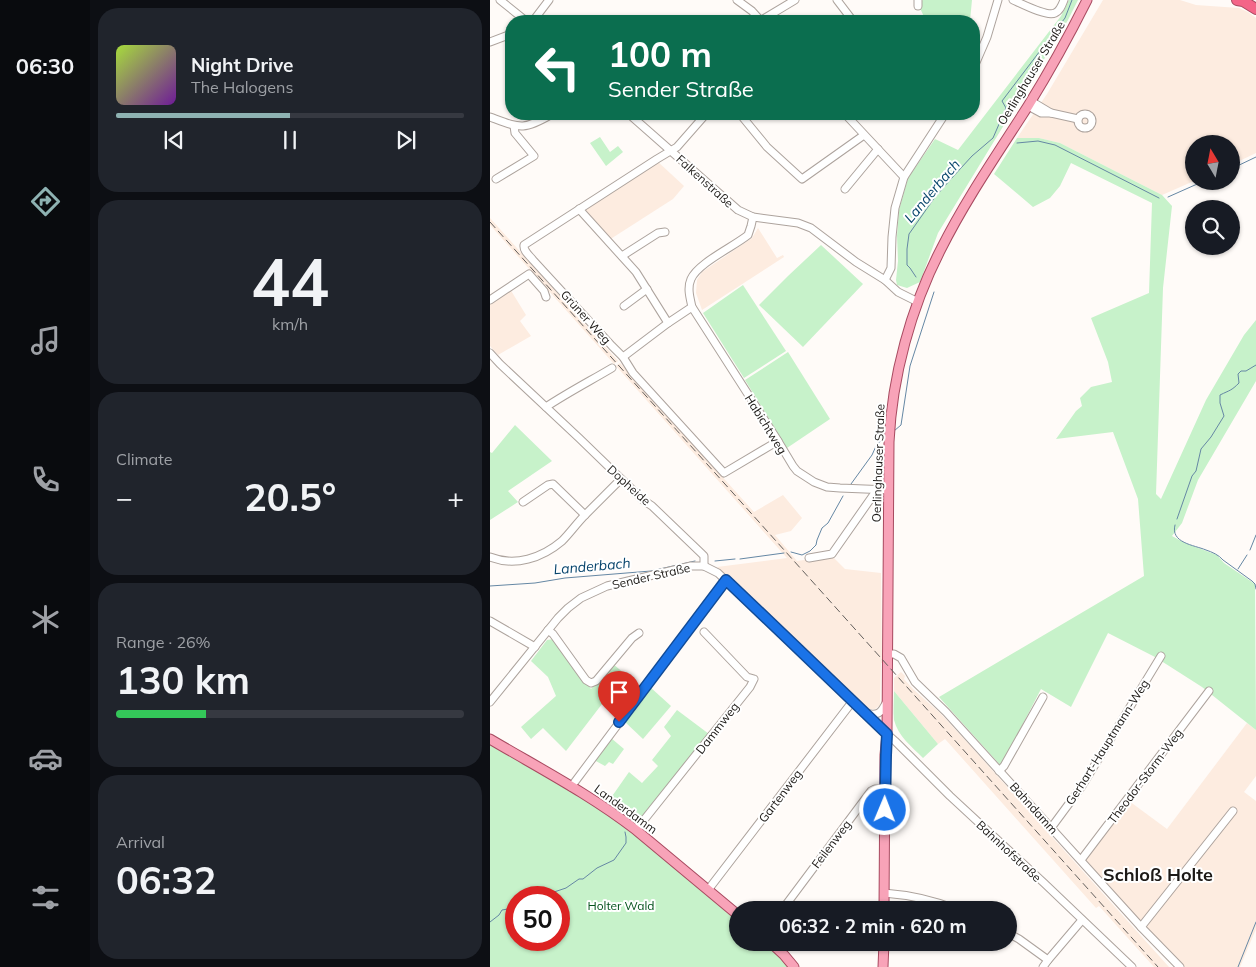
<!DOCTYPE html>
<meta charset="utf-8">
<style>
body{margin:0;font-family:Mulish,sans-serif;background:#20242c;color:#f1f3f6;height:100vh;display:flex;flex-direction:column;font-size:19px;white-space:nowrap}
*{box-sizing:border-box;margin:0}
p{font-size:16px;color:#9ea1a6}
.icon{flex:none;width:28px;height:28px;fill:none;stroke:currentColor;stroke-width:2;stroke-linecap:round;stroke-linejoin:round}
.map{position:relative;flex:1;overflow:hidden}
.panel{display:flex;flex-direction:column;gap:8px;padding:8px;background:#0d0f14;width:400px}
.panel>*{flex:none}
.top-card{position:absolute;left:15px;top:15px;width:475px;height:105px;border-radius:20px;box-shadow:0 1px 4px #0004;background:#0b6e4f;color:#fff;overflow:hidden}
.needle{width:32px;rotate:350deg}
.buttons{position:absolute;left:695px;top:135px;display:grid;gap:10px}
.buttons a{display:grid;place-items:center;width:55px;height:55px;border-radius:50%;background:#171b24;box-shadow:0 1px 4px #0004;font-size:25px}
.speed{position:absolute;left:15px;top:886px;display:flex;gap:10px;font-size:25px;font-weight:700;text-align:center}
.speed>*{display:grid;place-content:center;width:65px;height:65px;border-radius:50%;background:#171b24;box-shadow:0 1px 4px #0004;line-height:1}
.speed .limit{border:8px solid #d22;background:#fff;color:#111}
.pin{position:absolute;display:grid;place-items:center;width:42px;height:42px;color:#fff;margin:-51px -21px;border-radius:50% 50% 50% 0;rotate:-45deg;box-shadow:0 0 5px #0007}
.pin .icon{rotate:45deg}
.me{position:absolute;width:55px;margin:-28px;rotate:1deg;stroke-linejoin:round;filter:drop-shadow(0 0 4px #0008)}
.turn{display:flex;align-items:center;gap:18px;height:105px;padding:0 20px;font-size:22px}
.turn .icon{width:65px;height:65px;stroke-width:2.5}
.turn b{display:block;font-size:35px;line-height:42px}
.big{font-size:38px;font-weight:700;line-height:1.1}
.panel .card{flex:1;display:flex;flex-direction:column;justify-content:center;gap:8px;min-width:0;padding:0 18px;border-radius:20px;background:#20242c}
.panel .dial{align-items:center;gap:0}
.dial b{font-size:65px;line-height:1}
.song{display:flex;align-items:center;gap:15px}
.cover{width:60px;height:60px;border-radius:8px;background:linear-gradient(135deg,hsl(80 70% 55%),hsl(280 70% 35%))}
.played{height:5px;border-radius:2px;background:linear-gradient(90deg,#8eb2b2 50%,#363941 50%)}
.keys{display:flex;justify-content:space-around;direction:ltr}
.heat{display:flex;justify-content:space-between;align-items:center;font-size:28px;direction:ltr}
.charge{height:8px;border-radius:4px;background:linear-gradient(90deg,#34c759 26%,#363941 0)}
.trip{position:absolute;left:239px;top:901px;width:288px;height:50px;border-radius:25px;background:#171b24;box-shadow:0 1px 4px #0004;font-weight:700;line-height:50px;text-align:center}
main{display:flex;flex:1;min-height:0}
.tab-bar{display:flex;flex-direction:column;width:90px;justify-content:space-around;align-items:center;background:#090b0e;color:#9ea1a6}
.tab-bar .icon{width:35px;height:35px}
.tab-bar .active{color:#8eb2b2}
.tab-bar b{font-size:22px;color:#f1f3f6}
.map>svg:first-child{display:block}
.built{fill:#fdece0}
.green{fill:#c7f2ca;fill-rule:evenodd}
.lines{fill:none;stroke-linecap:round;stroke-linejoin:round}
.stream{stroke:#6587a4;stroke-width:1}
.minor-casing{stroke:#ada39d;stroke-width:9}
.major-casing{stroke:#a84a60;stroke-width:11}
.highway-casing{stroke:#a84a60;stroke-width:12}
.minor{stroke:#fff;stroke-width:7}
.major{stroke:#f8a3b8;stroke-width:9}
.highway{stroke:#f46588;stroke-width:10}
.rail{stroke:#635f5c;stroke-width:1;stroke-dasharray:8 4;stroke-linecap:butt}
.route-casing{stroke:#114b97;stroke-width:12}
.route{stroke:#1a73e8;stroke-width:9}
.labels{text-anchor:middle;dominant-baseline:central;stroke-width:4;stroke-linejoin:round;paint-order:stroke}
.street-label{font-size:12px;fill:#1c1916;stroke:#fff}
.park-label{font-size:12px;fill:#02511a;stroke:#fff}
.water-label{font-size:14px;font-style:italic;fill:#07446c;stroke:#fff}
.district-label{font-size:18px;font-weight:bold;fill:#1c1916;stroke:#fff}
</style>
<main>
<nav class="tab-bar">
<b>06:30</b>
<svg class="icon active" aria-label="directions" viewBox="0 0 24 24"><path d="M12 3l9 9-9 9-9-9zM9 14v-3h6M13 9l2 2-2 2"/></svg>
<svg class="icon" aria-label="music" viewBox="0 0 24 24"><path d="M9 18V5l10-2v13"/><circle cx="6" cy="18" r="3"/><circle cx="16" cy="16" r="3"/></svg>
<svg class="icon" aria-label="phone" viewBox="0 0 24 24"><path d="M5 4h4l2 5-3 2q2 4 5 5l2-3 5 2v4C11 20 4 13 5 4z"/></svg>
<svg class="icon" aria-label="climate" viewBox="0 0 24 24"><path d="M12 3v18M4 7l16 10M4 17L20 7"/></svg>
<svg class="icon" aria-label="car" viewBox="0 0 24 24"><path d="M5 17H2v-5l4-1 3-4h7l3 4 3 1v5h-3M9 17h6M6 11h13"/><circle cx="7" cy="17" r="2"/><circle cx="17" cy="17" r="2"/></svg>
<svg class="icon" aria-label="filters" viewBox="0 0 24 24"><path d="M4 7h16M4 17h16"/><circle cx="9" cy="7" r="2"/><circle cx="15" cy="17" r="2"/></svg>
</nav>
<section class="panel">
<div class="card">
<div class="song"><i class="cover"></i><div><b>Night Drive</b><p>The Halogens</p></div></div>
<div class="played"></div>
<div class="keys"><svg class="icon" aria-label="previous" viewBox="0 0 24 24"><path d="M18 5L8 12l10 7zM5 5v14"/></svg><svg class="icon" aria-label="pause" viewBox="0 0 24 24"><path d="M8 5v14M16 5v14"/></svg><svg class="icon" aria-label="next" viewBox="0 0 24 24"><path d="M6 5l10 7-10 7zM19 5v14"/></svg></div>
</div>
<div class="card dial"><b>44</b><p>km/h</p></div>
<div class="card"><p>Climate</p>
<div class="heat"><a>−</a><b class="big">20.5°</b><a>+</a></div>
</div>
<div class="card"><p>Range · 26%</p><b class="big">130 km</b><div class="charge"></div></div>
<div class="card"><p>Arrival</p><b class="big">06:32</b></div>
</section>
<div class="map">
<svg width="766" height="967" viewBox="0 0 766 967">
<rect width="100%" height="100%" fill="#fffbf8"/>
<g class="built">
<path d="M613 0H690L706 5 749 8 758 12 766 18V153L741 165V144H704V181L672 195 570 143 549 138H527L557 94Z"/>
<path d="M167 161 194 186 183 199 119 240 93 211V208Z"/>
<path d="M0 218 128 361 124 364 0 225Z"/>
<path d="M268 228 287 258 293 255 294 257 212 310 206 293 207 280 212 272 262 238Z"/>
<path d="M20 289 36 315 30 321 41 336 8 355 0 346V301Z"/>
<path d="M130 363 264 512 293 495 312 518 301 531 285 535 307 561 342 556 355 569 391 573 392 663H391L390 705 385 709H379L227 567 297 558 126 366Z"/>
<path d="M411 672 415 676 414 679 423 689 450 713 476 741 679 967H664L609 906 606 908 455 739 448 744 404 691V678Z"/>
<path d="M757 723 766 730V776L754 792 766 801V929L750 967H694L656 928 595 859 639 801 677 829Z"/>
</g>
<g class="green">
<path d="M433 0H482L480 21H436L429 6 431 1Z"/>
<path d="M579 0H588L578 20 448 233 430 282 417 288 407 285 406 280 408 261 407 236 409 210 418 178 445 139 468 150 571 16Z"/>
<path d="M110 137 120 152 128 146 133 152 116 166 100 143Z"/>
<path d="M527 138H549L570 143 672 195 682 206 673 288 666 494 671 499 716 400 754 335 766 320V381L708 480 692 523 682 536 695 543 727 555 734 563 765 584 766 730 712 687 665 657 618 633 581 707 551 689 511 766 449 697 654 576 648 499 623 432 566 439 586 411 592 406 590 398 601 387 622 382 618 362 601 318 659 293 662 203 581 163 570 186 560 198 543 207 504 174Z"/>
<path d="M331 245 373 284 313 347 269 305 298 276Z"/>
<path d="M253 285 296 351 254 378 213 313Z"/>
<path d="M298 352 340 419 297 448 255 380Z"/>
<path d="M25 425 62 461 18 491 28 502 0 520V452L2 453Z"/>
<path d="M64 639 101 689 123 664 135 674 76 751 53 728 41 739 31 727 66 696 58 677 41 661 57 640Z"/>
<path d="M160 687 181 706 153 739 134 721Z"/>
<path d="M404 691 448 744 433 758C422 747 408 736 404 720 403 711 404 700 404 691Z"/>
<path d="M187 710 219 734 155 815 150 819H143L118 802 139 772 152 783 168 766 162 760 181 736 174 727Z"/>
<path d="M121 738 134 749 123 764 119 762 115 766 104 760Z"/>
<path d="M0 744 125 818 247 921 248 942 273 943 292 958 299 967H0ZM26 898H69V940H26Z"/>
</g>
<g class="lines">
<g class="stream">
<path d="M527 143 548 141 565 145 669 198"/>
<path d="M741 169 766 157"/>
<path d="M678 197 714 181"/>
<path d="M426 277 420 268 417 265V249L419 234 445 197 460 180 482 156 503 138 516 108 512 101 575 18 582 0"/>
<path d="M404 431 411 425 420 366 444 292"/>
<path d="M361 484 382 455 387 444 395 438"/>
<path d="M687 519 702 476 706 471 711 449 721 437 734 416 730 403V395C740 390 741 391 749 383L748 374 751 371H756L766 365"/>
<path d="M685 525C680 543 704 545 716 550 722 552 729 555 733 560L762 581 765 584 766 589"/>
<path d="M760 550 766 535"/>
<path d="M301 552 312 555 320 551 326 545 327 540 332 528 338 523 353 496"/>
<path d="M250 559 294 553"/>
<path d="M225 561 245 559"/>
<path d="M748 569 757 555"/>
<path d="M0 586 45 583 75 578 161 571 205 561"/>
<path d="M44 898 52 896 76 888 89 879H93L107 868 124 860 136 843V837L135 832"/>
<path d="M0 922 9 915 12 910 18 909 26 902"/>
<path d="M748 967 766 922"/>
</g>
<defs>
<g id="minor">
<path d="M10 0 36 21"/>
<path d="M247 0 262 11 271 21"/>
<path d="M347 0 363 21"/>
<path d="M428 0V6"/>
<path d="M523 0C532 4 557 17 565 13 570 11 572 5 574 0"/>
<path d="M43 21 59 0"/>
<path d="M270 21 305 0"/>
<path d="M0 42 21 34"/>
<path d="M484 67 497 37 508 0"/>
<path d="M541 101 561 113"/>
<path d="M538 106 551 113H561L588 119"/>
<path d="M139 114 248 210 263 217 308 223 321 228 366 262 395 280 408 292 428 302"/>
<path d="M216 114 187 147 167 159 34 245C33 251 40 256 43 260L122 346 133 357 143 373 234 473 288 441"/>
<path d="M250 114 277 147 312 179 374 135"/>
<path d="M355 114 414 177"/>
<circle cx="595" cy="121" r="7"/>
<path d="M0 117C30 128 33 131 62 114"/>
<path d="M6 179 44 156 25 133 24 126"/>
<path d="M355 189 388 149"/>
<path d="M89 209 146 272 178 323"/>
<path d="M263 217 261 226 258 235C243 247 208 263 201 279 197 288 200 298 202 307L288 441 303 466 307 471 324 482 337 487 350 488 399 490"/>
<path d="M132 256 168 233 175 232"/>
<path d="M395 280 401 268 402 237 405 208 414 177 455 114"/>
<path d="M0 300 39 274 54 291 56 297"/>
<path d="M134 306 157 289"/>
<path d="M0 353 10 364 89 438 153 500 162 506 211 553 214 556V566"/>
<path d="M133 357 178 323 202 307"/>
<path d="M56 407C77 393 100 381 122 368"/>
<path d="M33 502 58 485 63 484 95 515"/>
<path d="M0 557C25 567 52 558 72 541 80 533 87 523 95 515 107 503 119 491 131 479"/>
<path d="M319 558 342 554 384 494 385 490"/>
<path d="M0 621 45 647"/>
<path d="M58 630 63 634 96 680 101 683 106 681 142 638 149 633"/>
<path d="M397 654H404L411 658 425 682 456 712 651 927 690 967"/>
<path d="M0 702 68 618 78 608 91 598 117 586 201 566H214L228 573 300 641 386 724 405 741 460 796 554 883 642 967"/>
<path d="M374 713C388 716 391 714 397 701"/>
<path d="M509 771 514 766 553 697"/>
<path d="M81 787 236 580"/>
<path d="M561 828 592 786 671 656"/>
<path d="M146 830 260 687 264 679 257 677 214 632"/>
<path d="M591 860 719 691"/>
<path d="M218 890 362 702"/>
<path d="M394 893C420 895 444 900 468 910"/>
<path d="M292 910 381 791 385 789H396"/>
<path d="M651 927 743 811"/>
<path d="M518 933 529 939 558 960"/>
<path d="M553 967 558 960 592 920"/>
</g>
<g id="major">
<path d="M0 739C49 768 101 795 146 830L248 915"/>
<path d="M394 910 395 755 397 734 399 442C402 377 421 307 451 249 476 199 508 153 538 106 559 72 579 36 597 0"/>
<path d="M280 942 294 955 304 967"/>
<path d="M393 967 394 942"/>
</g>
<path id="highway" d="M747 0 753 1 766 9"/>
</defs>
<use href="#minor" class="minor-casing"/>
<use href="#major" class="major-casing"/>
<use href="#highway" class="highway-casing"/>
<use href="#minor" class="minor"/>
<use href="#major" class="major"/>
<use href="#highway" class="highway"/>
<path class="rail" d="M0 222 668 967"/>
</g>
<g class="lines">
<defs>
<path id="route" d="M129 722 236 580 300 641 397 734 396 755 395 810"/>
</defs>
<use href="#route" class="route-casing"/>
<use href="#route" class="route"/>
</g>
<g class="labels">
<g class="street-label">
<text transform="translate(541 73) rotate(-59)">Oerlinghauser Straße</text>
<text transform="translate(215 181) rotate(42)">Falkenstraße</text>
<text transform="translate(96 317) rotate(48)">Grüner Weg</text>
<text transform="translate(276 424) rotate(58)">Habichtweg</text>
<text transform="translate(388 463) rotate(-88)">Oerlinghauser Straße</text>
<text transform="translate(139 485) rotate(42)">Dopheide</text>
<text transform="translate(161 576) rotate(-13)">Sender Straße</text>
<text transform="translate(227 728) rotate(-52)">Dammweg</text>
<text transform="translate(617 742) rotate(-58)">Gerhart-Hauptmann-Weg</text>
<text transform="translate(655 776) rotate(-53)">Theodor-Storm-Weg</text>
<text transform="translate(290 796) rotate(-53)">Gartenweg</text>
<text transform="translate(544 808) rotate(48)">Bahndamm</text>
<text transform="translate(136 809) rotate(36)">Landerdamm</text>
<text transform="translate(341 844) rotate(-53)">Feilenweg</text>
<text transform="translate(519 851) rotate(43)">Bahnhofstraße</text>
</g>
<g class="park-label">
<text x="131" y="905">Holter Wald</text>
</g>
<g class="water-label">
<text transform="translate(442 191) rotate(-50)">Landerbach</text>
<text transform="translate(102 566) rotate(-5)">Landerbach</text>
</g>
<g class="district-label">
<text x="668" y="874">Schloß Holte</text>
</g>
</g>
</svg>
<div class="buttons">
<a><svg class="needle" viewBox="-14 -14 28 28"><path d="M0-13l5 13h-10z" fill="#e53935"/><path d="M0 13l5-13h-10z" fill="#9ea1a6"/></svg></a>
<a><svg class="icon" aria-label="search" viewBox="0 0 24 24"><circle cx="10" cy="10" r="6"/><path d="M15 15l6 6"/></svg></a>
</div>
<div class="speed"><div class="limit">50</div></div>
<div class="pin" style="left:129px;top:722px;background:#d93025"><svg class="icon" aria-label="arrive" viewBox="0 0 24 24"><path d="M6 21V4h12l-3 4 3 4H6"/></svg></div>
<svg class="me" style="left:395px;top:810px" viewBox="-20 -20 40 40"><circle r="17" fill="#1a73e8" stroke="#fff" stroke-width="3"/><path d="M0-11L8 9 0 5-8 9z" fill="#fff"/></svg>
<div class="trip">06:32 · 2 min · 620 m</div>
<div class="top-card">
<div class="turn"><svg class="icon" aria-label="left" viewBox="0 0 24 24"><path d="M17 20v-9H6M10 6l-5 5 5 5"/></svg><div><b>100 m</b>Sender Straße</div></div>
</div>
</div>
</main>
